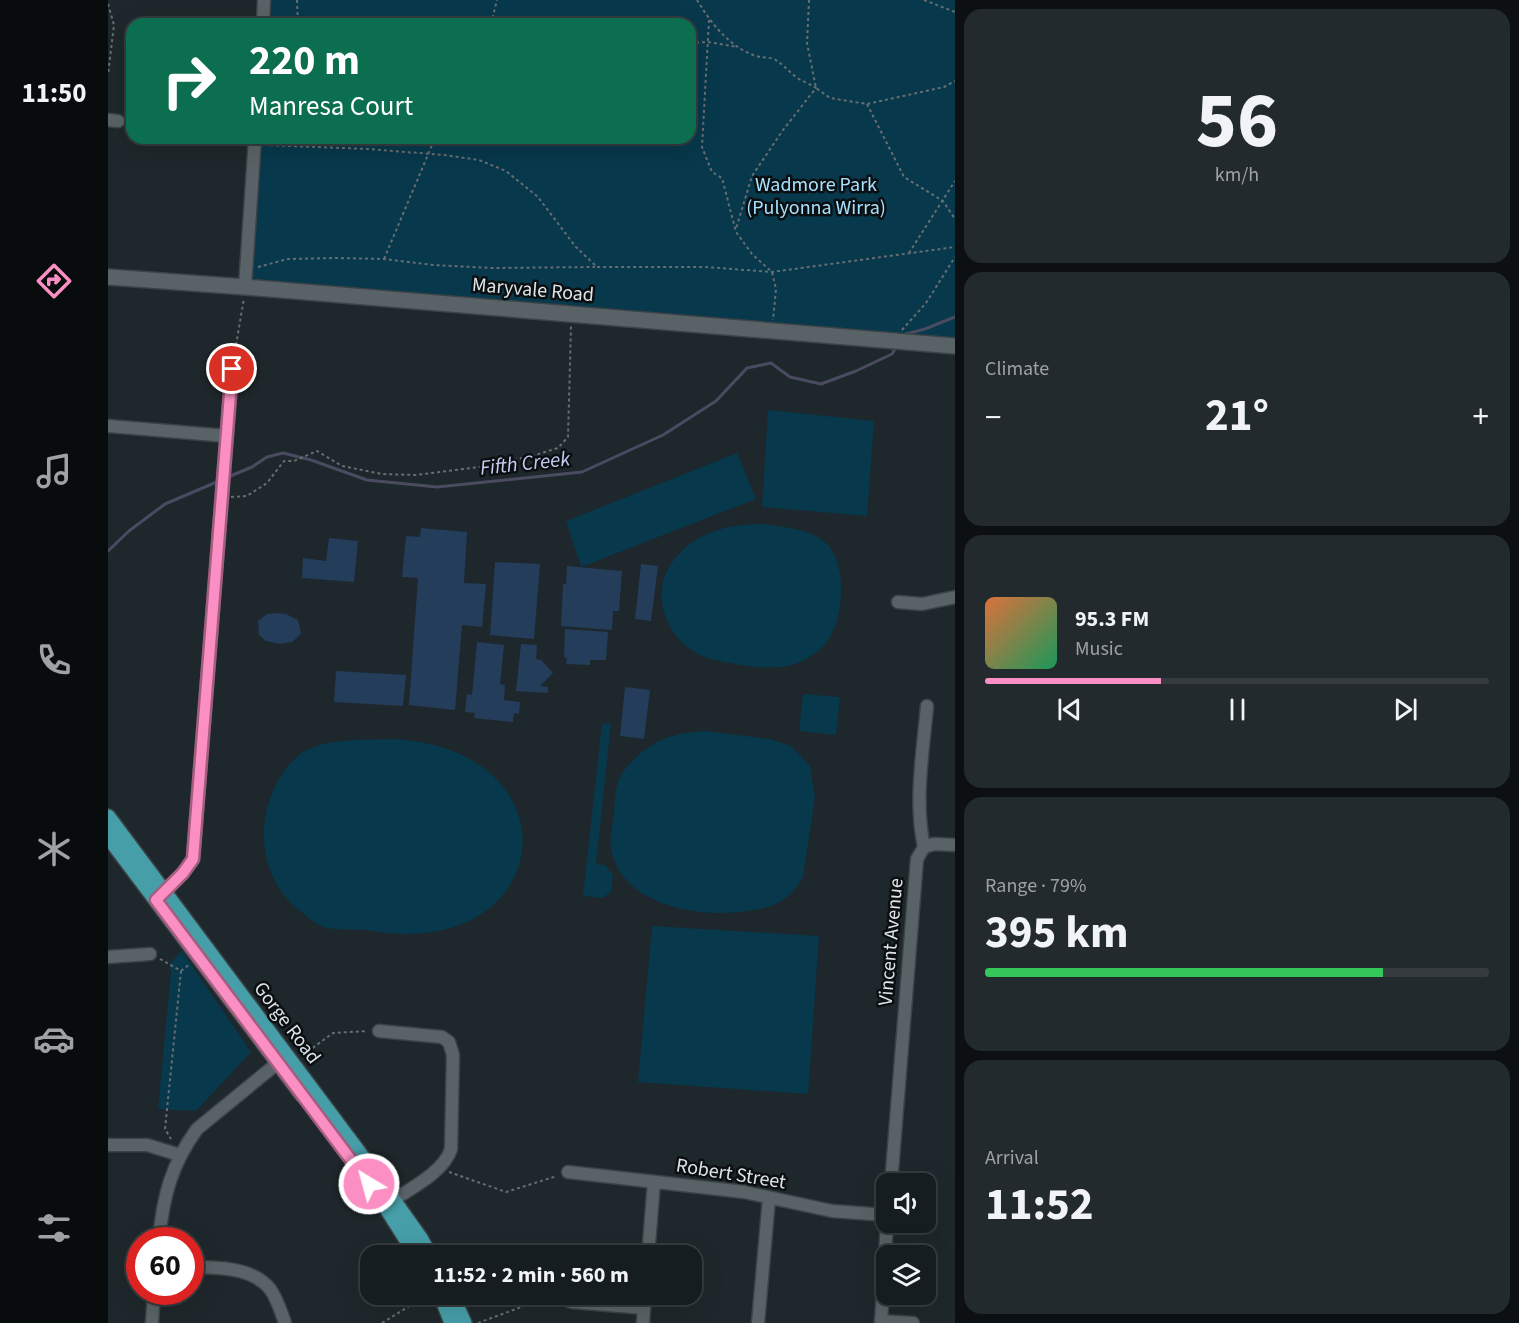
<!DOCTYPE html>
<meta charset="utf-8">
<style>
body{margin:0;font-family:"Source Sans 3",sans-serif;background:#232a2d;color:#f1f3f6;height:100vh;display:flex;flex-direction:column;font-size:22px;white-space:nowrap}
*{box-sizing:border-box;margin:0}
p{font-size:20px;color:#9ea2a5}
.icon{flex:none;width:33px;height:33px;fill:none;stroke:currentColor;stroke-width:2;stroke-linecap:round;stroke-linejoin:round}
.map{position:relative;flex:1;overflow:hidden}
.details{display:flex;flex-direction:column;gap:9px;padding:9px;background:#0c1012;width:564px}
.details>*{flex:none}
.top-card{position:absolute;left:18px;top:18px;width:570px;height:126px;border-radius:18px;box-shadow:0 6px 24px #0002,0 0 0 2px #353b3e;background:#0b6e4f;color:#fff;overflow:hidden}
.controls{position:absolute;left:768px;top:1173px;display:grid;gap:12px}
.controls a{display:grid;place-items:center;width:60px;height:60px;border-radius:12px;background:#161d20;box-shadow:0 6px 24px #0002,0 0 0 2px #353b3e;font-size:30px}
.speed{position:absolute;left:18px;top:1227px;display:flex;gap:12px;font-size:30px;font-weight:700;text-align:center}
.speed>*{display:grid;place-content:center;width:78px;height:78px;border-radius:50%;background:#161d20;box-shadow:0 6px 24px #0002,0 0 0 2px #353b3e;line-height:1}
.speed .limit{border:9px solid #d22;background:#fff;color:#111}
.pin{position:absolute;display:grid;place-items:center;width:51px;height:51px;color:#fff;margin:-26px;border:3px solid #fff;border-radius:50%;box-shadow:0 2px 6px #0007}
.me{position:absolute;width:66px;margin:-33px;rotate:323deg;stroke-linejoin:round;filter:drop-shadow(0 0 4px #0008)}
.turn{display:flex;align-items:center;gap:21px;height:126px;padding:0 24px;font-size:27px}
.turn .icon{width:78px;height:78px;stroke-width:2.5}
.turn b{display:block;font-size:42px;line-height:51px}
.big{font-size:45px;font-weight:700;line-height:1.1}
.details .widget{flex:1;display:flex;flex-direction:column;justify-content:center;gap:9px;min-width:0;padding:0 21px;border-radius:18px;background:#232a2d}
.details .dial{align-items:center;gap:0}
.dial b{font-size:78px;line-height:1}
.song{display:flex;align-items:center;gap:18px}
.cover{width:72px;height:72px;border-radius:9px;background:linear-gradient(135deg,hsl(20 70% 55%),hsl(150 70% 35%))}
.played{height:6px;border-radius:3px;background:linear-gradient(90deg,#fb8fc3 35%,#353b3e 35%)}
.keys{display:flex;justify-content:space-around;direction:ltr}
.heat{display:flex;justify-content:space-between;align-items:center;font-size:33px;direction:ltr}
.charge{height:9px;border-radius:4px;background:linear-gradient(90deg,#34c759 79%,#353b3e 0)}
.trip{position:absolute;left:252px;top:1245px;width:342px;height:60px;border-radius:18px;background:#161d20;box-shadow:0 6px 24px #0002,0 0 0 2px #353b3e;font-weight:700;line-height:60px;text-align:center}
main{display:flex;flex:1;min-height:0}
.menu{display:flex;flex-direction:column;width:108px;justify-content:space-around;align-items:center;background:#090c0d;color:#9ea2a5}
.menu .icon{width:42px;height:42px}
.menu .selected{color:#fb8fc3}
.menu b{font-size:27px;color:#f1f3f6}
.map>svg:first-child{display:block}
.green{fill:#07384b}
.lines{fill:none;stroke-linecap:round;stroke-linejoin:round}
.stream{stroke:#4a4b61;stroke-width:3}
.building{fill:#243d5b}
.street-casing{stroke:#3b4347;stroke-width:15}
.secondary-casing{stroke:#3b4347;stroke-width:18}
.primary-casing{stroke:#3b4347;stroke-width:18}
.path{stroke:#666e72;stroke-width:2;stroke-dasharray:3 3;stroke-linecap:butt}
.street{stroke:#596367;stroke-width:12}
.secondary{stroke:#596367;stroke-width:15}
.primary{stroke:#459ea8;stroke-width:15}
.route-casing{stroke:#a35d7f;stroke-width:15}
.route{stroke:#fb8fc3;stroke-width:10}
.labels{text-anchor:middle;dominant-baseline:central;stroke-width:5;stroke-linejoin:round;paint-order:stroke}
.park-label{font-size:20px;fill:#a6e2ff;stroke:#0b0f11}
.street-label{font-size:20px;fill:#dee4e7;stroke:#0b0f11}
.water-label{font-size:21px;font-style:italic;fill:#c7cef4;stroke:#0b0f11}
</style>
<main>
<nav class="menu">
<b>11:50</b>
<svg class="icon selected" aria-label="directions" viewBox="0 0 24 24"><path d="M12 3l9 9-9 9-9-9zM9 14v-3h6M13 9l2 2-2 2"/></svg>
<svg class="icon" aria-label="music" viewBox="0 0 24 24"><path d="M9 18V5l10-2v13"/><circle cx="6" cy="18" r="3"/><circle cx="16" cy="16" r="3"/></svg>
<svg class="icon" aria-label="phone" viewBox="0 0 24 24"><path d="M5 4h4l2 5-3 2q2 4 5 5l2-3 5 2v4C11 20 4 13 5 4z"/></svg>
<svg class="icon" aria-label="climate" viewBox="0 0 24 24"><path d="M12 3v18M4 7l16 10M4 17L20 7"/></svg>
<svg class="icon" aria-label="car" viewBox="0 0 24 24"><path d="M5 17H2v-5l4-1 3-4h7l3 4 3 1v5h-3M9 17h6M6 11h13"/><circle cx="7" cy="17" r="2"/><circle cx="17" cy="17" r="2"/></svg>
<svg class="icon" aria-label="filters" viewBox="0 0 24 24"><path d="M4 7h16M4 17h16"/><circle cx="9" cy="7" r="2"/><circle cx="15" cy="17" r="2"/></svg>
</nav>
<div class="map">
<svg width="847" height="1323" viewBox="0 0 847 1323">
<rect width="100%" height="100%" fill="#1e272b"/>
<g class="green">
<path d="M156 0H847V346L137 287 147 138H582V24H155Z"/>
<path d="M660 410 766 421 759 516 654 507Z"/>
<path d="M629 453 648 499 473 567 458 521Z"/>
<path d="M654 524C675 527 703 528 719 544 739 564 736 615 721 639 714 650 698 661 684 665 660 671 631 665 607 660 564 652 537 598 565 561 587 532 620 524 654 524Z"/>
<path d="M695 694 732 697 728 735 691 731Z"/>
<path d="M494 723 503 724 488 864 497 865 505 875 503 892 494 898 475 896Z"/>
<path d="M597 731 662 739 683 746 702 766 707 797 695 877C679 905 660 909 630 912 584 917 513 903 503 849 501 838 505 824 506 813 507 801 507 787 512 777 520 761 544 742 561 737 572 733 585 732 597 731Z"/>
<path d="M287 739C473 751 447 961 265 931 250 928 234 931 219 928 209 925 200 918 192 911 150 878 145 816 175 773 181 765 188 755 197 751 220 738 261 740 287 739Z"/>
<path d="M544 926 711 936 700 1094 530 1082Z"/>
<path d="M74 951 143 1052 88 1111 50 1109 63 972 61 964Z"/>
</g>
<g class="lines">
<g class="stream">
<path d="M796 336 798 334 817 329 847 317"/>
<path d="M120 477 144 467 159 457 175 453 203 460 259 480 329 487 474 472 555 435 608 401 639 368 663 363 682 377 713 384 748 371 784 354 789 346"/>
<path d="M0 551 21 531 57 504 111 481"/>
</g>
</g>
<g class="building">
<path d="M313 528 359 532 356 583 378 584 374 627 354 625 347 710 301 705 310 578 294 577 298 536 312 537Z"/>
<path d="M221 538 250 541 246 582 194 578 195 558 218 561Z"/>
<path d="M387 562 432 564 426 639 382 635Z"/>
<path d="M533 564 550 566 543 621 527 619Z"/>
<path d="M459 566 514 571 511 611H505L504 630 453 626 455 584H458Z"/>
<path d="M167 613 178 614 190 620 193 634 184 642 172 644 158 641 151 635 150 621 159 614Z"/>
<path d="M457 629 500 632 498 660H482V665L458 664 459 658 456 657Z"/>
<path d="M369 642 396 645 392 684 397 685 396 700 412 702 411 714 406 713 405 722 366 718 367 713 357 712 359 694 364 695Z"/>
<path d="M413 644 429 645 428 659 433 660 445 673 432 686 440 687V693L408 691Z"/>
<path d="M228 671 298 675 295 706 226 702Z"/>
<path d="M517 687 542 690 536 739 512 736Z"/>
</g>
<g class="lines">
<defs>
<g id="street">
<path d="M155 24 156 0"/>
<path d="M0 120 10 121"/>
<path d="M137 287 147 138"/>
<path d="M0 426 119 436"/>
<path d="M790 602 814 604 847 597"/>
<path d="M816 847 826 844 847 845"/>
<path d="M51 897 75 873 85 859 124 369"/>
<path d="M0 957 42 954"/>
<path d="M271 1031 334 1037 341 1042 345 1055 343 1149C336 1173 298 1191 277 1205"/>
<path d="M0 1145H39L72 1155"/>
<path d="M460 1172 636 1192 724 1211 778 1215"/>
<path d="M783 1184 809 859 816 847C806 801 815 752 819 706"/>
<path d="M51 1240C55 1197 63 1165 89 1129L177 1057"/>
<path d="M540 1256 546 1182"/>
<path d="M82 1267C107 1267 145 1267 162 1289 169 1298 173 1312 177 1323"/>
<path d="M445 1295 464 1302 536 1308"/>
<path d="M773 1321 805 1323"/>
<path d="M44 1323 46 1292"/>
<path d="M535 1323 537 1294"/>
<path d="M650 1323 661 1198"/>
<path d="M773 1323 779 1222"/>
</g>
<path id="secondary" d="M0 277 137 287 847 346"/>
<g id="primary">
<path d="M0 817 266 1173 312 1238 322 1256"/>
<path d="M0 836 194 1094"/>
<path d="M280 1210 309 1256"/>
<path d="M343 1294 356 1323"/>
<path d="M333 1295 344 1323"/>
</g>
</defs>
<use href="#street" class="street-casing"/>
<use href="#secondary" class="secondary-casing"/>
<use href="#primary" class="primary-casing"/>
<g class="path">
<path d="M189 0 190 24"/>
<path d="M589 0C603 23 621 47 648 56 654 58 660 57 666 59 675 64 680 71 688 77 693 81 702 84 708 88L675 130 644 176 628 229"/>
<path d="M701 0 699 43 708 88 722 98 759 104 836 87 847 81"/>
<path d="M816 0 847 12"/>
<path d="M0 4 6 25 0 75"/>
<path d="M601 20 594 147 604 172 614 178 628 232 644 254 664 272 668 289 665 320"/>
<path d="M383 24 389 0"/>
<path d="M582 43 600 42 630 47"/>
<path d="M759 104 796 177 835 201 847 219"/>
<path d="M156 145 260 149 336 155 371 160 398 171 430 197 467 246 489 267H598L664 272 847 247"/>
<path d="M183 146V138"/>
<path d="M801 253 847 181"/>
<path d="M276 259 327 138"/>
<path d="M150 267 180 259 230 258 276 259 325 265 384 268 487 267"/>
<path d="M794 330 818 303 847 257"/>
<path d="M126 357 136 298"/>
<path d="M123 497 139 496 159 483 176 461H186L209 451 234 466 274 474 308 475 371 467 424 456 450 448 460 437 463 326"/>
<path d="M52 959 73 971 57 1129 63 1139"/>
<path d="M73 971 82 964"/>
<path d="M195 1055 225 1033 259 1031"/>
<path d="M341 1172 398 1192 449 1176"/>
<path d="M274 1323 321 1294"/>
<path d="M370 1323 435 1299"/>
</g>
<use href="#street" class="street"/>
<use href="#secondary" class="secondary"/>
<use href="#primary" class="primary"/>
</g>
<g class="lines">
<defs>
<path id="route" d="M124 369 85 859 75 873 48 900 261 1184"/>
</defs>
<use href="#route" class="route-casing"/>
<use href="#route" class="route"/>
</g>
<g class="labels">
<g class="park-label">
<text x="708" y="185">Wadmore Park<tspan x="708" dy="23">(Pulyonna Wirra)</tspan></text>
</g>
<g class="street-label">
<text transform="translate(425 290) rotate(5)">Maryvale Road</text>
<text transform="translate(783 942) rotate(-85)">Vincent Avenue</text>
<text transform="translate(179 1023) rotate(53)">Gorge Road</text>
<text transform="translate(623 1174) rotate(9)">Robert Street</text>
</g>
<g class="water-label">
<text transform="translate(417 463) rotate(-6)">Fifth Creek</text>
</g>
</g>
</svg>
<div class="controls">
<a><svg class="icon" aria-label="sound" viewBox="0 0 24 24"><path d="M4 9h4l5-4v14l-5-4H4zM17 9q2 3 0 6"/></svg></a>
<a><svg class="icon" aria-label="layers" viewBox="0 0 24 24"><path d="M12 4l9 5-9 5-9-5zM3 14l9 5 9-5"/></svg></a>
</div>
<div class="speed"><div class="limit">60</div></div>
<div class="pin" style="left:124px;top:369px;background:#d93025"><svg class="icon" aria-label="arrive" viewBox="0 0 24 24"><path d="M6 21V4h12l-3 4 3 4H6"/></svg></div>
<svg class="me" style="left:261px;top:1184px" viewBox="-20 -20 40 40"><circle r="17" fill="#fb8fc3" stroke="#fff" stroke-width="3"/><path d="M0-11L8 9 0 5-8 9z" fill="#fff"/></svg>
<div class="trip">11:52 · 2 min · 560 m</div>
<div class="top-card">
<div class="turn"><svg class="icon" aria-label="right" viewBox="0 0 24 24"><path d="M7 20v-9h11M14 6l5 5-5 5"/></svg><div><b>220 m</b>Manresa Court</div></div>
</div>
</div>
<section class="details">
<div class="widget dial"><b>56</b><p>km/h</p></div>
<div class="widget"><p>Climate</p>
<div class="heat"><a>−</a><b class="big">21°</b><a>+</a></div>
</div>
<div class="widget">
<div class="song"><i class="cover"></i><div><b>95.3 FM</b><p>Music</p></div></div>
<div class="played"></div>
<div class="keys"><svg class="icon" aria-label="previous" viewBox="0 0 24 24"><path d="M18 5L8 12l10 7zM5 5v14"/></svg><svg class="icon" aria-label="pause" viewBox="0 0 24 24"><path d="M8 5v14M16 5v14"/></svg><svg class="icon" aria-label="next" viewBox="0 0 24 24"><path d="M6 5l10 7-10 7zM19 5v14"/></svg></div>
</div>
<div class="widget"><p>Range · 79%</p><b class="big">395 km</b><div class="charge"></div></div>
<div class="widget"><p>Arrival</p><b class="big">11:52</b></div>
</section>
</main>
